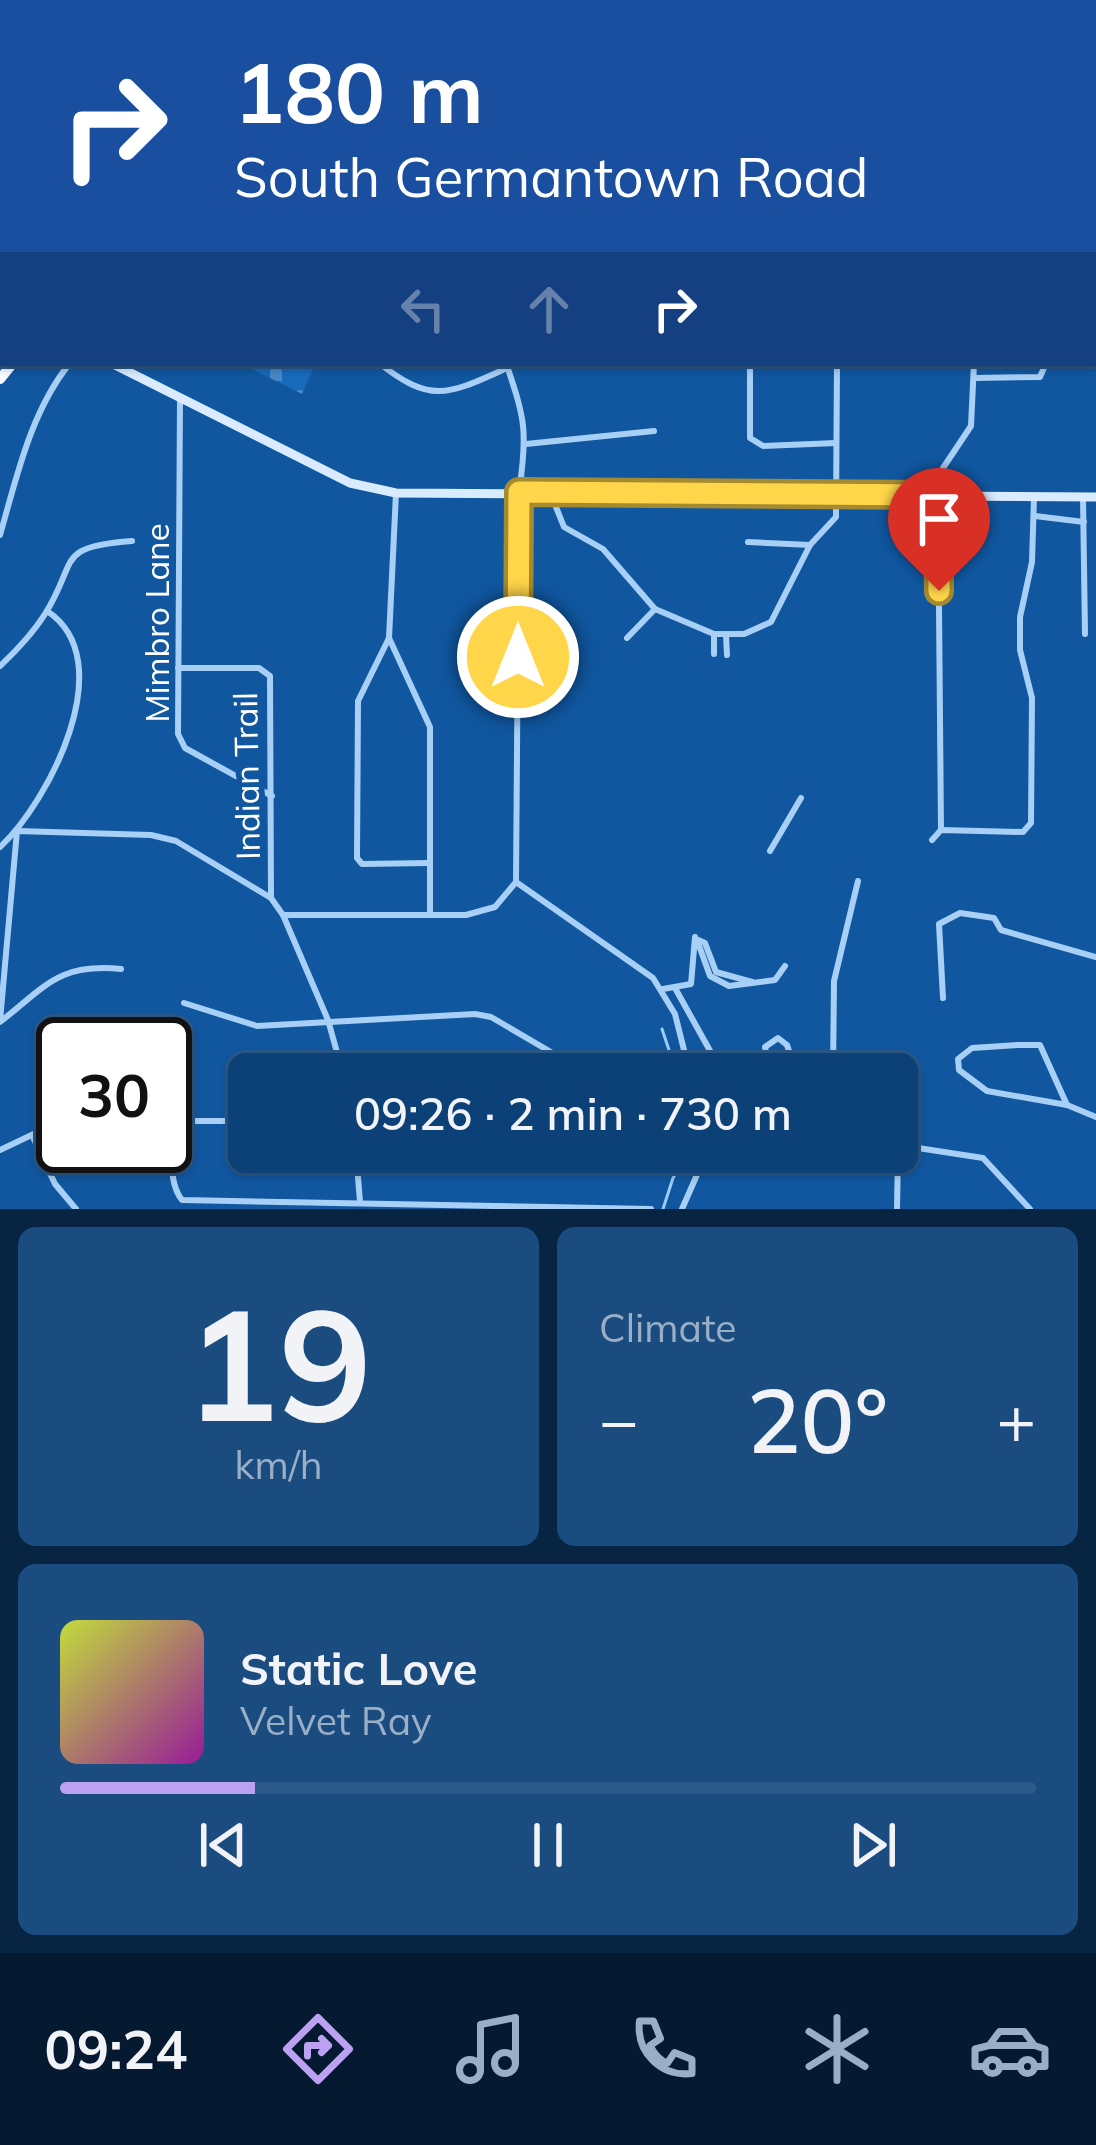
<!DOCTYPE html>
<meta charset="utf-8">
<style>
body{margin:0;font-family:Mulish,sans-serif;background:#1a4c80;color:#f1f3f6;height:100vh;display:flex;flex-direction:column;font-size:45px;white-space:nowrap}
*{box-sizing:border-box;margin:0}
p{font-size:39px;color:#9aafc6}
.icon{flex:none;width:66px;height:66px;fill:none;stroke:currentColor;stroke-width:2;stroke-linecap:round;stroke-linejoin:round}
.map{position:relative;height:1209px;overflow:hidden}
.details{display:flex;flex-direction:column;gap:18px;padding:18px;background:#072442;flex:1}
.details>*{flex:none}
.top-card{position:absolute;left:0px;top:0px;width:1098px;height:366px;box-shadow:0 3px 9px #0004,0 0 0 3px #2c5a8a;background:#1a4fa0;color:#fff;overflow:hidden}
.speed{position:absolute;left:36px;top:1017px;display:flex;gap:24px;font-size:60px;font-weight:700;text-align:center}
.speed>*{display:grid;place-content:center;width:156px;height:156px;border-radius:50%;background:#0c4178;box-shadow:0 3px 9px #0004,0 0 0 3px #2c5a8a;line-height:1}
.speed .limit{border:6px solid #111;border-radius:18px;background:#fff;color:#111}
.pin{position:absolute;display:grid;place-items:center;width:102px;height:102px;color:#fff;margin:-123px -51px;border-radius:50% 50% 50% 0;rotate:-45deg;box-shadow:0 0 12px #0007}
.pin .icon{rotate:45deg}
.me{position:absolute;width:132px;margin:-66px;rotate:0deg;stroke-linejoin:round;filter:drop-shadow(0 0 9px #0008)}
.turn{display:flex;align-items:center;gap:42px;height:252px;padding:0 36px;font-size:54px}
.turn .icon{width:156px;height:156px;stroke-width:2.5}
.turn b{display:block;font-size:84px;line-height:102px}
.lanes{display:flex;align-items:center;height:114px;padding:0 36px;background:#0003;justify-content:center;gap:60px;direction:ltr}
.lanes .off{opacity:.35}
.big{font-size:90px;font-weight:600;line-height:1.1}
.details .tile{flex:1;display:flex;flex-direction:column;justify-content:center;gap:18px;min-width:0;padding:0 42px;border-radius:18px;background:#1a4c80}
.details .dial{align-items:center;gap:0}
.dial b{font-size:156px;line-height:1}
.song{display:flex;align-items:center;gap:36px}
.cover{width:144px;height:144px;border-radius:18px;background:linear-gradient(135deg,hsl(70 70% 55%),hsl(300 70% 35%))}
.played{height:12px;border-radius:6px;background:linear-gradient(90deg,#bca0f2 20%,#2c5a8a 20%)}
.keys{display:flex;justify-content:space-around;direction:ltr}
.heat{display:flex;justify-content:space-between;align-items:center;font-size:66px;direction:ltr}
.details .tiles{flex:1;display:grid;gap:18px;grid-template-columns:1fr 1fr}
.tile:last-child{grid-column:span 2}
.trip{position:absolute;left:228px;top:1053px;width:690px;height:120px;border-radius:18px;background:#0c4178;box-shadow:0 3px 9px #0004,0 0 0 3px #2c5a8a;font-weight:600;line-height:120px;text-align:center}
.tab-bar{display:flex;height:192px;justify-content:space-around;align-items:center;background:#051a30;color:#9aafc6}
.tab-bar .icon{width:84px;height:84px}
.tab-bar .selected{color:#bca0f2}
.tab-bar b{font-size:54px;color:#f1f3f6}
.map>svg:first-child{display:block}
.cemetery{fill:url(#cemetery-stones)}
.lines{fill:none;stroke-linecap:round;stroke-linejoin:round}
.stream{stroke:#9acbf9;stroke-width:3}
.minor{stroke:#a8cff5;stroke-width:6}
.secondary{stroke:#d9ebfe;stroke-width:9}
.primary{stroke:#f7faff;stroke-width:10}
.route-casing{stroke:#a68a30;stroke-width:30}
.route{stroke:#ffd54a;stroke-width:21}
.labels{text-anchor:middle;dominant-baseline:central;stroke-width:12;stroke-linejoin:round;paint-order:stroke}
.street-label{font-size:33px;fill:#fff;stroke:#1057a0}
</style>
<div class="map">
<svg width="1096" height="1209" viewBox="0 0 1096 1209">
<defs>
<pattern id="cemetery-stones" width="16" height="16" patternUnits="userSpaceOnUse" patternTransform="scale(3)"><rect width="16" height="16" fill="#186abb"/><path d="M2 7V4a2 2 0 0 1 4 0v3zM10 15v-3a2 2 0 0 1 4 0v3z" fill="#4688c9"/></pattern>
</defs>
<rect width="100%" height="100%" fill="#1057a0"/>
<path class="cemetery" d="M240 363H316L302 394Z"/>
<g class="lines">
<g class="stream">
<path d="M662 1029 677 1074"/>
<path d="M663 1209 673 1178 691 1152"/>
</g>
<g class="minor">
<path d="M100 0 115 3"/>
<path d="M567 0 570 3"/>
<path d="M889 0V3"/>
<path d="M975 0 976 3"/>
<path d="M611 3 615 0"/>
<path d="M864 3V0"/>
<path d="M0 72H3"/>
<path d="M0 133 3 125"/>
<path d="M1095 161H1096"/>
<path d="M379 363C432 405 449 394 507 368"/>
<path d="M506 363C525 419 528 431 519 492L516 882 653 978 675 1014 690 1074"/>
<path d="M750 363V438L763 446 836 443"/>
<path d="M974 378 1040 377 1046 363"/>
<path d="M180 398 178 734 185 748 272 796"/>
<path d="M526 444 654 431"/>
<path d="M550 492 564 527 603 549 655 609 714 634H744L771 622 810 545 836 517 837 363"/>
<path d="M396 493 389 638 430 727V913"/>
<path d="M1083 497 1085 634"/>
<path d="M1035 516 1084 522"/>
<path d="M0 535C17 476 31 411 70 363"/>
<path d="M748 542 810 545"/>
<path d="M714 634V654"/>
<path d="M726 635 727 655"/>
<path d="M389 638 358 701 357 858 362 864 429 863"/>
<path d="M627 638 655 609"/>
<path d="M0 666C16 651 33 633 45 614 79 560 54 547 132 541"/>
<path d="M178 668H259L270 676 271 896"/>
<path d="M941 830 938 495 943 468 971 426 974 363"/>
<path d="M932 840 941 830 1023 832 1031 823 1032 698 1020 650V617L1032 562 1034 497"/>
<path d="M0 847C49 802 122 660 47 611"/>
<path d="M770 851 801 798"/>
<path d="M283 915 328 1020 343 1074"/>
<path d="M696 939 705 943 716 972 752 982"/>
<path d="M697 940 710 976 729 986 775 980 785 966"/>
<path d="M675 988 723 1074"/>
<path d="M663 989 691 984 695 937"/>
<path d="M943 998 939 924 960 913 994 918 1001 930 1096 957"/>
<path d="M184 1003 257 1026 475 1014 491 1017 573 1065 578 1074"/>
<path d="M0 1021 17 831 151 835 176 841 271 898 283 915H466L495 907 516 882"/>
<path d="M0 1022C46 986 59 963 121 969"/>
<path d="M1018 1045H1040L1067 1105 987 1091 959 1070 958 1059 972 1048Z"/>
<path d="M770 1074 765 1047 778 1038 787 1045 797 1074"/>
<path d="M833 1074 834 981 858 881"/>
<path d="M1067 1105 1096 1117"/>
<path d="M249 1121H182C169 1140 168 1182 182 1200L651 1209"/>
<path d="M32 1135 55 1184 76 1209"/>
<path d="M0 1150 63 1120"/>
<path d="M356 1152 360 1202"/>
<path d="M708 1158 758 1152"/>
<path d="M682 1209 707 1152"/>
<path d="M897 1209 898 1153 918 1148 983 1158 1030 1209"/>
</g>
<path class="secondary" d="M111 363 350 483 396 493 1096 497"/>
<g class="primary">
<path d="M272 3 274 0"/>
<path d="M0 379 13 363"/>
</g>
</g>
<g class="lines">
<defs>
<path id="route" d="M518 657 519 492 938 495 939 591"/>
</defs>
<use href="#route" class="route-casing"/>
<use href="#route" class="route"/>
</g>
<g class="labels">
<g class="street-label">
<text transform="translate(156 623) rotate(-90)">Mimbro Lane</text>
<text transform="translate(246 776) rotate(-91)">Indian Trail</text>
</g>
</g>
</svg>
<div class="speed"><div class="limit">30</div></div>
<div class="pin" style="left:939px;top:591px;background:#d93025"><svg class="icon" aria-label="arrive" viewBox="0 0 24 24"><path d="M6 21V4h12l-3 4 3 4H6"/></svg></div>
<svg class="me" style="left:518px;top:657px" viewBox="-20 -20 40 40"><circle r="17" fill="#ffd54a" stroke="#fff" stroke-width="3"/><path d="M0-11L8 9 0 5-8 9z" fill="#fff"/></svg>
<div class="trip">09:26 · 2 min · 730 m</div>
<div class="top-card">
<div class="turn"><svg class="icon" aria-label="right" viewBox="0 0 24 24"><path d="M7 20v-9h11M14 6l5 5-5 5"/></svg><div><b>180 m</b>South Germantown Road</div></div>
<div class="lanes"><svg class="icon off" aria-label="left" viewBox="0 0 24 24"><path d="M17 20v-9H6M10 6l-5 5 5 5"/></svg><svg class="icon off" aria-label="ahead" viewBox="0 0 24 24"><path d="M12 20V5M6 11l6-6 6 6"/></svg><svg class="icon" aria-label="right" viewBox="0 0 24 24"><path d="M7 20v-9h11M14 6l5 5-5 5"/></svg></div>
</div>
</div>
<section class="details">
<div class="tiles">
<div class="tile dial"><b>19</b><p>km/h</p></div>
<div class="tile"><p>Climate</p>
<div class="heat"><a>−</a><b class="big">20°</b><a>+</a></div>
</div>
<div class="tile">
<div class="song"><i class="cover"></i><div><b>Static Love</b><p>Velvet Ray</p></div></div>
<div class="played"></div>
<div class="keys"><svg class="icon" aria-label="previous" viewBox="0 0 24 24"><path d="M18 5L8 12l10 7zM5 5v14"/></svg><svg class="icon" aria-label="pause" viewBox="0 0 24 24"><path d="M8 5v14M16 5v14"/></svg><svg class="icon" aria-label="next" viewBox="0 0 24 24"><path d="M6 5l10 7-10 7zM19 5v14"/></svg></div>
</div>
</div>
</section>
<nav class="tab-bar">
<b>09:24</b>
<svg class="icon selected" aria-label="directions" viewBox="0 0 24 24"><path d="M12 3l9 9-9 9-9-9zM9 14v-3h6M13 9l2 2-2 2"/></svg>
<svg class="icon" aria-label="music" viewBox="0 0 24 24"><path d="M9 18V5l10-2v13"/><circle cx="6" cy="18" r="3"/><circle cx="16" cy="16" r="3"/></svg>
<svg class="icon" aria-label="phone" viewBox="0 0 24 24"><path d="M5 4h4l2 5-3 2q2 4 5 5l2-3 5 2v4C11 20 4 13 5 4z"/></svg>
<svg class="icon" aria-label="climate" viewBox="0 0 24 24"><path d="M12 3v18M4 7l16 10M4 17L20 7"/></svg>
<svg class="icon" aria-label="car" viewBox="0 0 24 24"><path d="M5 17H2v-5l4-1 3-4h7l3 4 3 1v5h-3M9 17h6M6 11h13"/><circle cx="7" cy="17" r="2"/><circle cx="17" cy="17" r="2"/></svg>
</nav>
